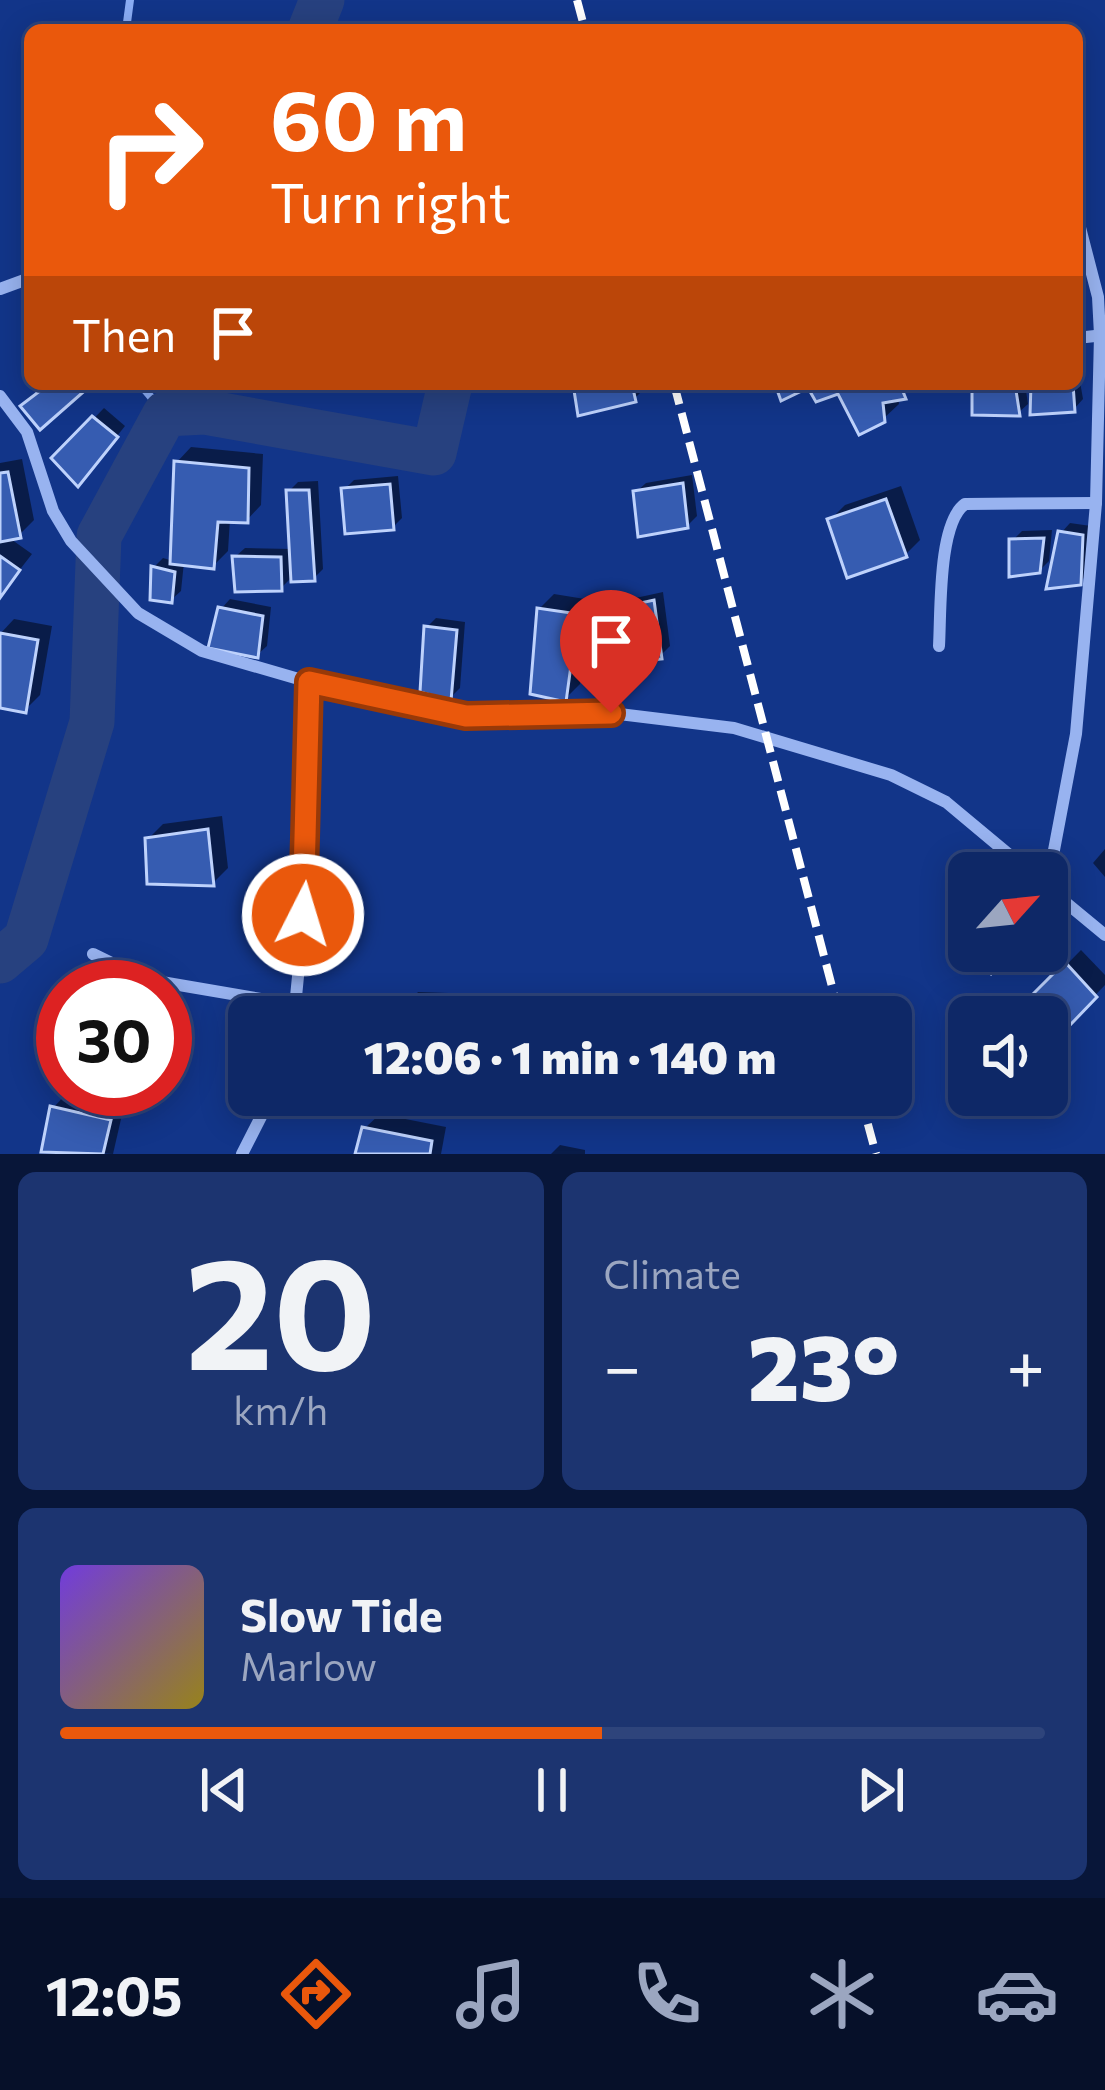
<!DOCTYPE html>
<meta charset="utf-8">
<style>
body{margin:0;font-family:Commissioner,sans-serif;background:#1c3470;color:#f1f3f6;height:100vh;display:flex;flex-direction:column;font-size:45px;white-space:nowrap}
*{box-sizing:border-box;margin:0}
p{font-size:39px;color:#9ba6c0}
.icon{flex:none;width:66px;height:66px;fill:none;stroke:currentColor;stroke-width:2;stroke-linecap:round;stroke-linejoin:round}
.map{position:relative;height:1154px;overflow:hidden}
.side{display:flex;flex-direction:column;gap:18px;padding:18px;background:#081639;flex:1}
.side>*{flex:none}
.banner{position:absolute;left:24px;top:24px;width:1059px;height:366px;border-radius:18px;box-shadow:0 6px 30px #0003,0 0 0 3px #2e447b;background:#ea580c;color:#fff;overflow:hidden}
.needle{width:78px;rotate:63deg}
.fabs{position:absolute;left:948px;top:852px;display:grid;gap:24px}
.fabs a{display:grid;place-items:center;width:120px;height:120px;border-radius:18px;background:#0e2867;box-shadow:0 6px 30px #0003,0 0 0 3px #2e447b;font-size:60px}
.speed{position:absolute;left:36px;top:960px;display:flex;gap:24px;font-size:60px;font-weight:700;text-align:center}
.speed>*{display:grid;place-content:center;width:156px;height:156px;border-radius:50%;background:#0e2867;box-shadow:0 6px 30px #0003,0 0 0 3px #2e447b;line-height:1}
.speed .limit{border:18px solid #d22;background:#fff;color:#111}
.pin{position:absolute;display:grid;place-items:center;width:102px;height:102px;color:#fff;margin:-123px -51px;border-radius:50% 50% 50% 0;rotate:-45deg;box-shadow:0 0 12px #0007}
.pin .icon{rotate:45deg}
.me{position:absolute;width:132px;margin:-66px;rotate:5deg;stroke-linejoin:round;filter:drop-shadow(0 0 9px #0008)}
.turn{display:flex;align-items:center;gap:42px;height:252px;padding:0 48px;font-size:54px}
.turn .icon{width:156px;height:156px;stroke-width:2.5}
.turn b{display:block;font-size:84px;line-height:102px}
.then{display:flex;align-items:center;height:114px;padding:0 48px;background:#0003;gap:24px;font-size:45px}
.big{font-size:90px;font-weight:800;line-height:1.1}
.side .card{flex:1;display:flex;flex-direction:column;justify-content:center;gap:18px;min-width:0;padding:0 42px;border-radius:18px;background:#1c3470}
.side .dial{align-items:center;gap:0}
.dial b{font-size:156px;line-height:1}
.song{display:flex;align-items:center;gap:36px}
.cover{width:144px;height:144px;border-radius:18px;background:linear-gradient(135deg,hsl(260 70% 55%),hsl(50 70% 35%))}
.played{height:12px;border-radius:6px;background:linear-gradient(90deg,#ea580c 55%,#2e447b 55%)}
.keys{display:flex;justify-content:space-around;direction:ltr}
.heat{display:flex;justify-content:space-between;align-items:center;font-size:66px;direction:ltr}
.side .tiles{flex:1;display:grid;gap:18px;grid-template-columns:1fr 1fr}
.card:last-child{grid-column:span 2}
.trip{position:absolute;left:228px;top:996px;width:684px;height:120px;border-radius:18px;background:#0e2867;box-shadow:0 6px 30px #0003,0 0 0 3px #2e447b;font-weight:800;line-height:120px;text-align:center}
.dock{display:flex;height:192px;justify-content:space-around;align-items:center;background:#061029;color:#9ba6c0}
.dock .icon{width:84px;height:84px}
.dock .current{color:#ea580c}
.dock b{font-size:54px;color:#f1f3f6}
.map>svg:first-child{display:block}
.shadow{fill:#0007}
.lines{fill:none;stroke-linecap:round;stroke-linejoin:round}
.stream{stroke:#8aacf4;stroke-width:8}
.river{stroke:#27417f;stroke-width:45}
.building{fill:#365cb1;stroke:#bed2fc;stroke-width:3}
.minor{stroke:#98b3f0;stroke-width:12}
.rail{stroke:#fff;stroke-width:8;stroke-dasharray:21 9;stroke-linecap:butt}
.route-casing{stroke:#983908;stroke-width:30}
.route{stroke:#ea580c;stroke-width:21}
</style>
<div class="map">
<svg width="1105" height="1154" viewBox="0 0 1105 1154">
<rect width="100%" height="100%" fill="#123589"/>
<g class="shadow">
<path d="M1077 364 1083 399 1074 409 1034 384H1077Z"/>
<path d="M576 384H649L634 399Z"/>
<path d="M778 384H916L898 397 899 404 883 419 840 390Z"/>
<path d="M975 384H1025L1028 404 1018 413Z"/>
<path d="M104 408 125 426 87 474 56 458Z"/>
<path d="M191 447 263 454 261 505 247 520 230 519 228 551 213 566 184 562 181 591 171 600 154 567 163 558 173 561 177 462Z"/>
<path d="M22 459 34 520 19 535 8 537 32 554 0 595V463Z"/>
<path d="M692 475 697 516 687 526 636 492 646 483Z"/>
<path d="M398 476 402 518 393 527 344 490 354 480Z"/>
<path d="M318 481 323 569 314 578 290 579 281 588 235 557 245 548 292 549 289 491 298 482Z"/>
<path d="M901 486 920 540 905 555 830 520 845 505Z"/>
<path d="M1070 523 1091 526 1090 572 1080 582 1061 533Z"/>
<path d="M1052 530 1049 561 1039 571 1012 541 1022 531Z"/>
<path d="M663 592 670 646 660 656 621 608 631 599Z"/>
<path d="M554 594 591 600 580 684 565 699 539 609Z"/>
<path d="M230 599 271 607 267 646 257 655 221 609Z"/>
<path d="M436 618 465 622 460 688 450 698 427 627Z"/>
<path d="M14 619 52 626 40 695 25 710 0 705V634Z"/>
<path d="M222 816 228 868 213 883 148 839 163 824Z"/>
<path d="M1105 849V877L1093 863Z"/>
<path d="M1081 950 1105 975V985L1048 1044 1047 1017 1017 1015Z"/>
<path d="M418 992 448 993 449 1015 407 1017 409 1002Z"/>
<path d="M67 1093 124 1106 113 1154 44 1150 53 1108Z"/>
<path d="M380 1114 446 1127 441 1154H358L365 1128Z"/>
<path d="M560 1145 585 1150V1154H551Z"/>
</g>
<g class="lines">
<g class="stream">
<path d="M126 30 130 0"/>
<path d="M140 384 165 414"/>
</g>
<g class="river">
<path d="M310 30 322 0"/>
<path d="M0 961 26 939 92 722 99 536 165 414 205 412 434 453 450 384"/>
</g>
</g>
<g class="building">
<path d="M49 384 89 387 40 430 20 406Z"/>
<path d="M573 384H632L636 402 578 416Z"/>
<path d="M775 384H900L906 399 883 403 885 422 859 435 838 394 816 402 808 388 781 401Z"/>
<path d="M972 384H1015L1020 416 972 415Z"/>
<path d="M1031 384H1073L1075 412 1030 415Z"/>
<path d="M92 416 118 437 78 487 51 458Z"/>
<path d="M174 461 249 468 248 523 218 522 214 569 170 564Z"/>
<path d="M8 472 21 538 0 542V473Z"/>
<path d="M683 483 688 528 638 537 633 491Z"/>
<path d="M390 484 394 530 345 534 341 488Z"/>
<path d="M286 490H309L315 581 291 582Z"/>
<path d="M886 499 907 557 847 578 827 519Z"/>
<path d="M1058 531 1083 535 1081 585 1046 589Z"/>
<path d="M1044 538 1040 573 1009 577V539Z"/>
<path d="M0 556 20 570 0 598Z"/>
<path d="M232 556 281 557 282 591 235 592Z"/>
<path d="M151 566 175 572 172 603 150 600Z"/>
<path d="M654 600 662 659 632 662 618 608Z"/>
<path d="M218 607 263 616 258 658 208 648Z"/>
<path d="M537 608 578 614 566 702 530 694Z"/>
<path d="M424 626 457 630 451 701 420 692Z"/>
<path d="M0 633 38 640 26 713 0 708Z"/>
<path d="M208 829 214 886 147 884 145 838Z"/>
<path d="M971 951H1012L991 974 969 956Z"/>
<path d="M1065 962 1097 997 1048 1048 1047 1017 1012 1015Z"/>
<path d="M406 1001H440L441 1017H404Z"/>
<path d="M664 1095H714L671 1110Z"/>
<path d="M50 1106 111 1120 103 1154 41 1152Z"/>
<path d="M362 1127 432 1141 430 1154H355Z"/>
</g>
<g class="lines">
<g class="minor">
<path d="M0 289 30 278"/>
<path d="M1077 338 1104 335"/>
<path d="M0 396 27 432 53 511 71 541 138 613 202 651 309 682 466 715 611 713 734 728 891 775 946 802 1031 873"/>
<path d="M939 646C941 611 938 523 965 504L1096 503"/>
<path d="M1047 887 1076 734 1096 503 1100 335 1098 297 1077 216"/>
<path d="M1047 887 1105 935"/>
<path d="M93 954 144 979 296 1005"/>
<path d="M294 1017 307 885 309 682"/>
<path d="M242 1154 272 1095"/>
</g>
<g class="rail">
<path d="M577 0 585 30"/>
<path d="M674 384 840 1017"/>
<path d="M860 1095 876 1154"/>
</g>
</g>
<g class="lines">
<defs>
<path id="route" d="M303 915 309 682 466 716 611 713"/>
</defs>
<use href="#route" class="route-casing"/>
<use href="#route" class="route"/>
</g>
</svg>
<div class="fabs">
<a><svg class="needle" viewBox="-14 -14 28 28"><path d="M0-13l5 13h-10z" fill="#e53935"/><path d="M0 13l5-13h-10z" fill="#9ba6c0"/></svg></a>
<a><svg class="icon" aria-label="sound" viewBox="0 0 24 24"><path d="M4 9h4l5-4v14l-5-4H4zM17 9q2 3 0 6"/></svg></a>
</div>
<div class="speed"><div class="limit">30</div></div>
<div class="pin" style="left:611px;top:713px;background:#d93025"><svg class="icon" aria-label="arrive" viewBox="0 0 24 24"><path d="M6 21V4h12l-3 4 3 4H6"/></svg></div>
<svg class="me" style="left:303px;top:915px" viewBox="-20 -20 40 40"><circle r="17" fill="#ea580c" stroke="#fff" stroke-width="3"/><path d="M0-11L8 9 0 5-8 9z" fill="#fff"/></svg>
<div class="trip">12:06 · 1 min · 140 m</div>
<div class="banner">
<div class="turn"><svg class="icon" aria-label="right" viewBox="0 0 24 24"><path d="M7 20v-9h11M14 6l5 5-5 5"/></svg><div><b>60 m</b>Turn right</div></div>
<div class="then">Then<svg class="icon" aria-label="arrive" viewBox="0 0 24 24"><path d="M6 21V4h12l-3 4 3 4H6"/></svg></div>
</div>
</div>
<section class="side">
<div class="tiles">
<div class="card dial"><b>20</b><p>km/h</p></div>
<div class="card"><p>Climate</p>
<div class="heat"><a>−</a><b class="big">23°</b><a>+</a></div>
</div>
<div class="card">
<div class="song"><i class="cover"></i><div><b>Slow Tide</b><p>Marlow</p></div></div>
<div class="played"></div>
<div class="keys"><svg class="icon" aria-label="previous" viewBox="0 0 24 24"><path d="M18 5L8 12l10 7zM5 5v14"/></svg><svg class="icon" aria-label="pause" viewBox="0 0 24 24"><path d="M8 5v14M16 5v14"/></svg><svg class="icon" aria-label="next" viewBox="0 0 24 24"><path d="M6 5l10 7-10 7zM19 5v14"/></svg></div>
</div>
</div>
</section>
<nav class="dock">
<b>12:05</b>
<svg class="icon current" aria-label="directions" viewBox="0 0 24 24"><path d="M12 3l9 9-9 9-9-9zM9 14v-3h6M13 9l2 2-2 2"/></svg>
<svg class="icon" aria-label="music" viewBox="0 0 24 24"><path d="M9 18V5l10-2v13"/><circle cx="6" cy="18" r="3"/><circle cx="16" cy="16" r="3"/></svg>
<svg class="icon" aria-label="phone" viewBox="0 0 24 24"><path d="M5 4h4l2 5-3 2q2 4 5 5l2-3 5 2v4C11 20 4 13 5 4z"/></svg>
<svg class="icon" aria-label="climate" viewBox="0 0 24 24"><path d="M12 3v18M4 7l16 10M4 17L20 7"/></svg>
<svg class="icon" aria-label="car" viewBox="0 0 24 24"><path d="M5 17H2v-5l4-1 3-4h7l3 4 3 1v5h-3M9 17h6M6 11h13"/><circle cx="7" cy="17" r="2"/><circle cx="17" cy="17" r="2"/></svg>
</nav>
